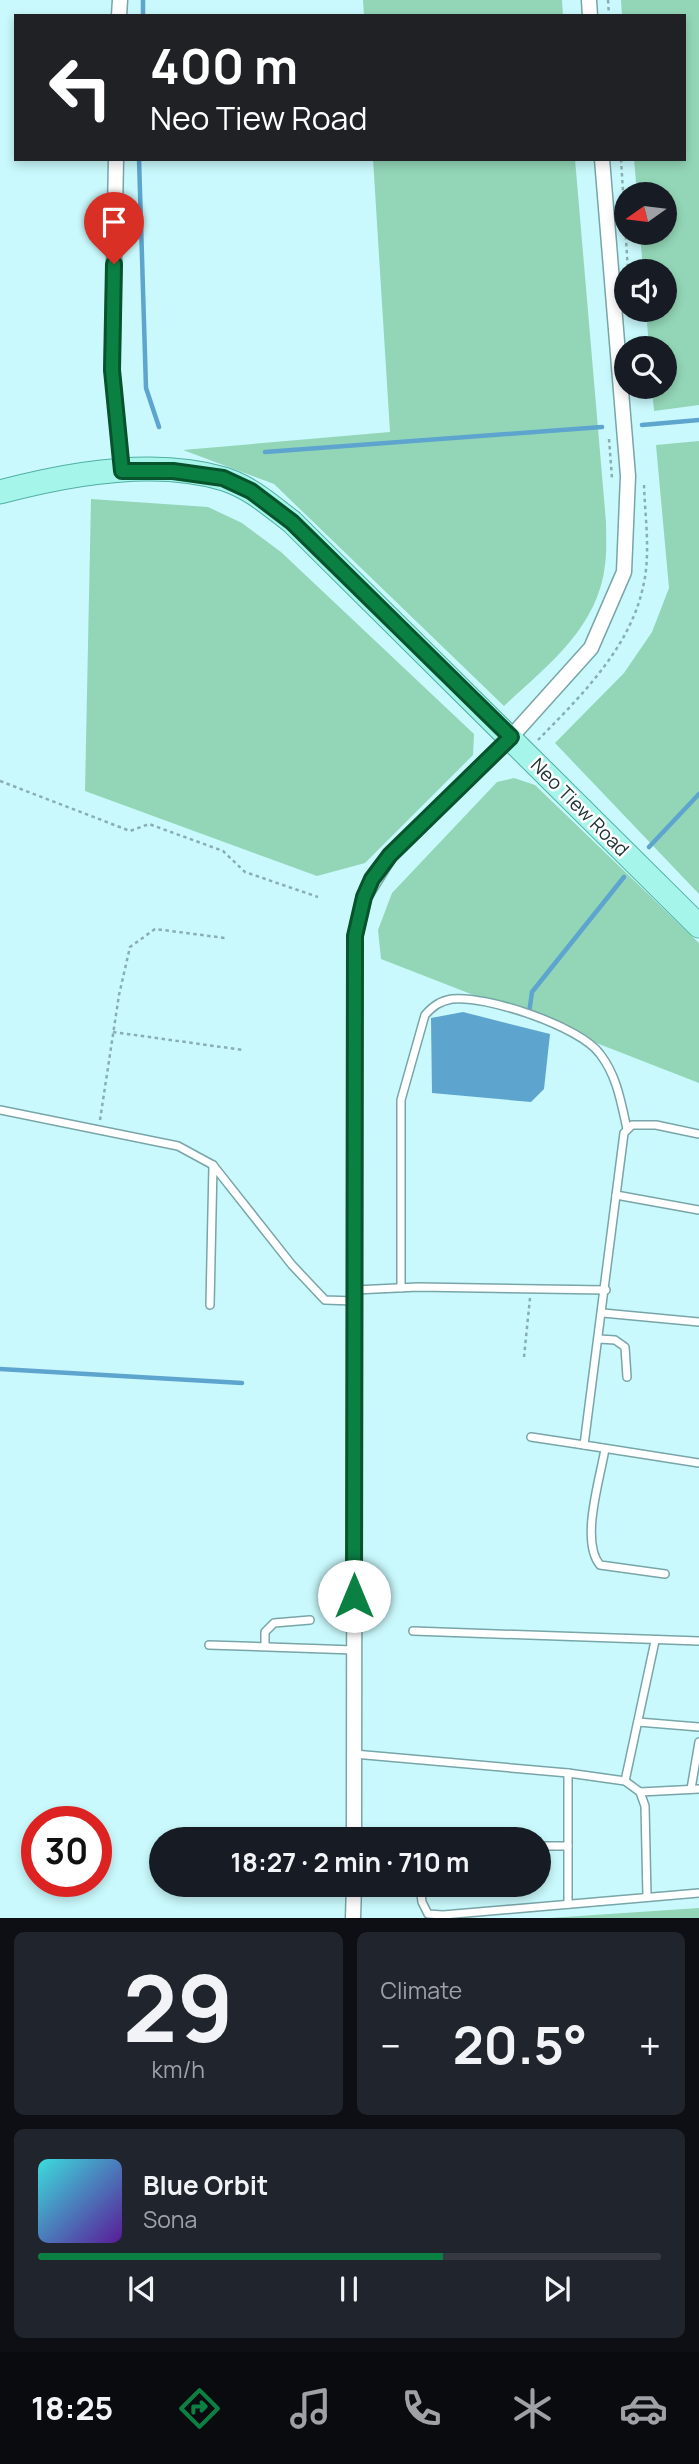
<!DOCTYPE html>
<meta charset="utf-8">
<style>
body{margin:0;font-family:Manrope,sans-serif;background:#20242c;color:#f1f3f6;height:100vh;display:flex;flex-direction:column;font-size:26px;white-space:nowrap}
*{box-sizing:border-box;margin:0}
p{font-size:23px;color:#9ea1a6}
.icon{flex:none;width:38px;height:38px;fill:none;stroke:currentColor;stroke-width:2;stroke-linecap:round;stroke-linejoin:round}
.map{position:relative;height:1918px;overflow:hidden}
.panel{display:flex;flex-direction:column;gap:14px;padding:14px;background:#0d0f14;flex:1}
.panel>*{flex:none}
.banner{position:absolute;left:14px;top:14px;width:672px;height:147px;border-radius:0px;box-shadow:0 4px 10px #0003;background:#202124;color:#fff;overflow:hidden}
.needle{width:46px;rotate:256deg}
.tools{position:absolute;left:614px;top:182px;display:grid;gap:14px}
.tools a{display:grid;place-items:center;width:63px;height:63px;border-radius:50%;background:#171b24;box-shadow:0 4px 10px #0003;font-size:35px}
.speed{position:absolute;left:21px;top:1806px;display:flex;gap:14px;font-size:35px;font-weight:700;text-align:center}
.speed>*{display:grid;place-content:center;width:91px;height:91px;border-radius:50%;background:#171b24;box-shadow:0 4px 10px #0003;line-height:1}
.speed .limit{border:10px solid #d22;background:#fff;color:#111}
.pin{position:absolute;display:grid;place-items:center;width:60px;height:60px;color:#fff;margin:-72px -30px;border-radius:50% 50% 50% 0;rotate:-45deg;box-shadow:0 0 7px #0007}
.pin .icon{rotate:45deg}
.me{position:absolute;width:77px;margin:-38px;rotate:0deg;stroke-linejoin:round;filter:drop-shadow(0 0 5px #0008)}
.turn{display:flex;align-items:center;gap:24px;height:147px;padding:0 21px;font-size:32px}
.turn .icon{width:91px;height:91px;stroke-width:2.5}
.turn b{display:block;font-size:49px;line-height:60px}
.big{font-size:52px;font-weight:700;line-height:1.1}
.panel .widget{flex:1;display:flex;flex-direction:column;justify-content:center;gap:10px;min-width:0;padding:0 24px;border-radius:10px;background:#20242c}
.panel .dial{align-items:center;gap:0}
.dial b{font-size:91px;line-height:1}
.song{display:flex;align-items:center;gap:21px}
.cover{width:84px;height:84px;border-radius:10px;background:linear-gradient(135deg,hsl(180 70% 55%),hsl(270 70% 35%))}
.played{height:7px;border-radius:4px;background:linear-gradient(90deg,#0b8043 65%,#363941 65%)}
.keys{display:flex;justify-content:space-around;direction:ltr}
.heat{display:flex;justify-content:space-between;align-items:center;font-size:38px;direction:ltr}
.panel .tiles{flex:1;display:grid;gap:14px;grid-template-columns:1fr 1fr}
.widget:last-child{grid-column:span 2}
.trip{position:absolute;left:149px;top:1827px;width:402px;height:70px;border-radius:35px;background:#171b24;box-shadow:0 4px 10px #0003;font-weight:700;line-height:70px;text-align:center}
.dock{display:flex;height:112px;justify-content:space-around;align-items:center;background:#090b0e;color:#9ea1a6}
.dock .icon{width:49px;height:49px}
.dock .active{color:#0b8043}
.dock b{font-size:32px;color:#f1f3f6}
.map>svg:first-child{display:block}
.green{fill:#93d6b7}
.water{fill:#5da4cf}
.lines{fill:none;stroke-linecap:round;stroke-linejoin:round}
.stream{stroke:#5da4cf;stroke-width:4.5}
.lane-casing{stroke:#78a5a8;stroke-width:10}
.street-casing{stroke:#78a5a8;stroke-width:17}
.primary-casing{stroke:#50aea2;stroke-width:25}
.path{stroke:#89aeb1;stroke-width:2.5;stroke-dasharray:3.5 3.5;stroke-linecap:butt}
.lane{stroke:#fff;stroke-width:7}
.street{stroke:#fff;stroke-width:14}
.primary{stroke:#a6f5ea;stroke-width:23}
.route-casing{stroke:#07532c;stroke-width:18}
.route{stroke:#0b8043;stroke-width:12}
.labels{text-anchor:middle;dominant-baseline:central;stroke-width:5;stroke-linejoin:round;paint-order:stroke}
.street-label{font-size:19px;fill:#213435;stroke:#fff}
</style>
<div class="map">
<svg width="699" height="1918" viewBox="0 0 699 1918">
<rect width="100%" height="100%" fill="#c9f9fc"/>
<g class="green">
<path d="M363 0H562L563 16H364Z"/>
<path d="M621 0H699V405L654 411 652 387H665V348H649L646 310H665V271H643L640 233H665V194H637L634 159H684V16H622Z"/>
<path d="M373 159H575L606 522C606 536 607 551 605 565 598 628 547 666 504 706L274 484 183 450 390 432Z"/>
<path d="M699 441V894L555 743 624 673 652 632 669 588 656 445Z"/>
<path d="M91 499 208 507 242 523 281 552 474 734 473 755 365 863 317 876 85 791Z"/>
<path d="M514 778 535 785 699 943V1083L381 959 378 930 392 893 497 782Z"/>
<path d="M699 1908V1918H549Z"/>
</g>
<path class="water" d="M463 1012 550 1034 544 1089 531 1102 432 1093 431 1018Z"/>
<g class="lines">
<g class="stream">
<path d="M143 16V0"/>
<path d="M139 159 146 388 159 427"/>
<path d="M642 425 699 420"/>
<path d="M265 452 602 427"/>
<path d="M649 847 699 794"/>
<path d="M529 1013 532 992 624 877"/>
<path d="M0 1369 242 1383"/>
</g>
<defs>
<g id="lane">
<path d="M0 1110 178 1146 213 1165 292 1265 325 1300 354 1301"/>
<path d="M699 1134 656 1125H632L624 1133 584 1445 699 1463"/>
<path d="M616 1195 699 1210"/>
<path d="M401 1288V1100L425 1015C433 1006 440 1001 452 999 485 995 580 1026 600 1054 617 1076 621 1102 627 1129"/>
<path d="M355 1290 418 1287 606 1290"/>
<path d="M210 1305 213 1165"/>
<path d="M603 1313 699 1322"/>
<path d="M599 1339 615 1340 625 1347 627 1377"/>
<path d="M531 1437 584 1445"/>
<path d="M605 1449C600 1479 580 1541 600 1565L665 1574"/>
<path d="M413 1631 699 1641"/>
<path d="M209 1645 354 1650"/>
<path d="M265 1645V1632L274 1623 310 1620"/>
<path d="M638 1722 699 1727"/>
<path d="M354 1754 568 1773 625 1781 640 1792 645 1806 647 1897"/>
<path d="M625 1781 655 1641"/>
<path d="M691 1789 699 1742"/>
<path d="M640 1792 699 1789"/>
<path d="M539 1846H568"/>
<path d="M420 1885 422 1902 428 1914 443 1915 699 1893"/>
<path d="M568 1904V1773"/>
</g>
<g id="street">
<path d="M589 0 590 16"/>
<path d="M119 16 120 0"/>
<path d="M116 159 112 370 122 471"/>
<path d="M354 1839 355 936 364 897 390 855 511 737 591 648 624 572 628 476 602 159"/>
<path d="M353 1918 354 1885"/>
</g>
<path id="primary" d="M0 492C67 474 156 458 224 479 250 487 271 506 292 522L699 926"/>
</defs>
<use href="#lane" class="lane-casing"/>
<use href="#street" class="street-casing"/>
<use href="#primary" class="primary-casing"/>
<g class="path">
<path d="M608 0 609 16"/>
<path d="M621 159 628 271"/>
<path d="M609 439 612 478"/>
<path d="M538 740C580 697 630 648 643 587 651 554 645 518 644 485"/>
<path d="M0 781 130 831 149 824 223 851 245 872 318 897"/>
<path d="M113 1032 243 1050"/>
<path d="M100 1120 119 995 130 947 155 929 225 938"/>
<path d="M524 1357 530 1298"/>
</g>
<use href="#lane" class="lane"/>
<use href="#street" class="street"/>
<use href="#primary" class="primary"/>
</g>
<g class="lines">
<defs>
<path id="route" d="M114 264 112 370 122 471H173L223 478 251 491 292 522 511 737 390 855 372 879 364 897 355 936 354 1596"/>
</defs>
<use href="#route" class="route-casing"/>
<use href="#route" class="route"/>
</g>
<g class="labels">
<g class="street-label">
<text transform="translate(580 807) rotate(45)">Neo Tiew Road</text>
</g>
</g>
</svg>
<div class="tools">
<a><svg class="needle" viewBox="-14 -14 28 28"><path d="M0-13l5 13h-10z" fill="#e53935"/><path d="M0 13l5-13h-10z" fill="#9ea1a6"/></svg></a>
<a><svg class="icon" aria-label="sound" viewBox="0 0 24 24"><path d="M4 9h4l5-4v14l-5-4H4zM17 9q2 3 0 6"/></svg></a>
<a><svg class="icon" aria-label="search" viewBox="0 0 24 24"><circle cx="10" cy="10" r="6"/><path d="M15 15l6 6"/></svg></a>
</div>
<div class="speed"><div class="limit">30</div></div>
<div class="pin" style="left:114px;top:264px;background:#d93025"><svg class="icon" aria-label="arrive" viewBox="0 0 24 24"><path d="M6 21V4h12l-3 4 3 4H6"/></svg></div>
<svg class="me" style="left:354px;top:1596px" viewBox="-20 -20 40 40"><circle r="19" fill="#fff"/><path d="M0-13L10 11 0 6-10 11z" fill="#0b8043"/></svg>
<div class="trip">18:27 · 2 min · 710 m</div>
<div class="banner">
<div class="turn"><svg class="icon" aria-label="left" viewBox="0 0 24 24"><path d="M17 20v-9H6M10 6l-5 5 5 5"/></svg><div><b>400 m</b>Neo Tiew Road</div></div>
</div>
</div>
<section class="panel">
<div class="tiles">
<div class="widget dial"><b>29</b><p>km/h</p></div>
<div class="widget"><p>Climate</p>
<div class="heat"><a>−</a><b class="big">20.5°</b><a>+</a></div>
</div>
<div class="widget">
<div class="song"><i class="cover"></i><div><b>Blue Orbit</b><p>Sona</p></div></div>
<div class="played"></div>
<div class="keys"><svg class="icon" aria-label="previous" viewBox="0 0 24 24"><path d="M18 5L8 12l10 7zM5 5v14"/></svg><svg class="icon" aria-label="pause" viewBox="0 0 24 24"><path d="M8 5v14M16 5v14"/></svg><svg class="icon" aria-label="next" viewBox="0 0 24 24"><path d="M6 5l10 7-10 7zM19 5v14"/></svg></div>
</div>
</div>
</section>
<nav class="dock">
<b>18:25</b>
<svg class="icon active" aria-label="directions" viewBox="0 0 24 24"><path d="M12 3l9 9-9 9-9-9zM9 14v-3h6M13 9l2 2-2 2"/></svg>
<svg class="icon" aria-label="music" viewBox="0 0 24 24"><path d="M9 18V5l10-2v13"/><circle cx="6" cy="18" r="3"/><circle cx="16" cy="16" r="3"/></svg>
<svg class="icon" aria-label="phone" viewBox="0 0 24 24"><path d="M5 4h4l2 5-3 2q2 4 5 5l2-3 5 2v4C11 20 4 13 5 4z"/></svg>
<svg class="icon" aria-label="climate" viewBox="0 0 24 24"><path d="M12 3v18M4 7l16 10M4 17L20 7"/></svg>
<svg class="icon" aria-label="car" viewBox="0 0 24 24"><path d="M5 17H2v-5l4-1 3-4h7l3 4 3 1v5h-3M9 17h6M6 11h13"/><circle cx="7" cy="17" r="2"/><circle cx="17" cy="17" r="2"/></svg>
</nav>
